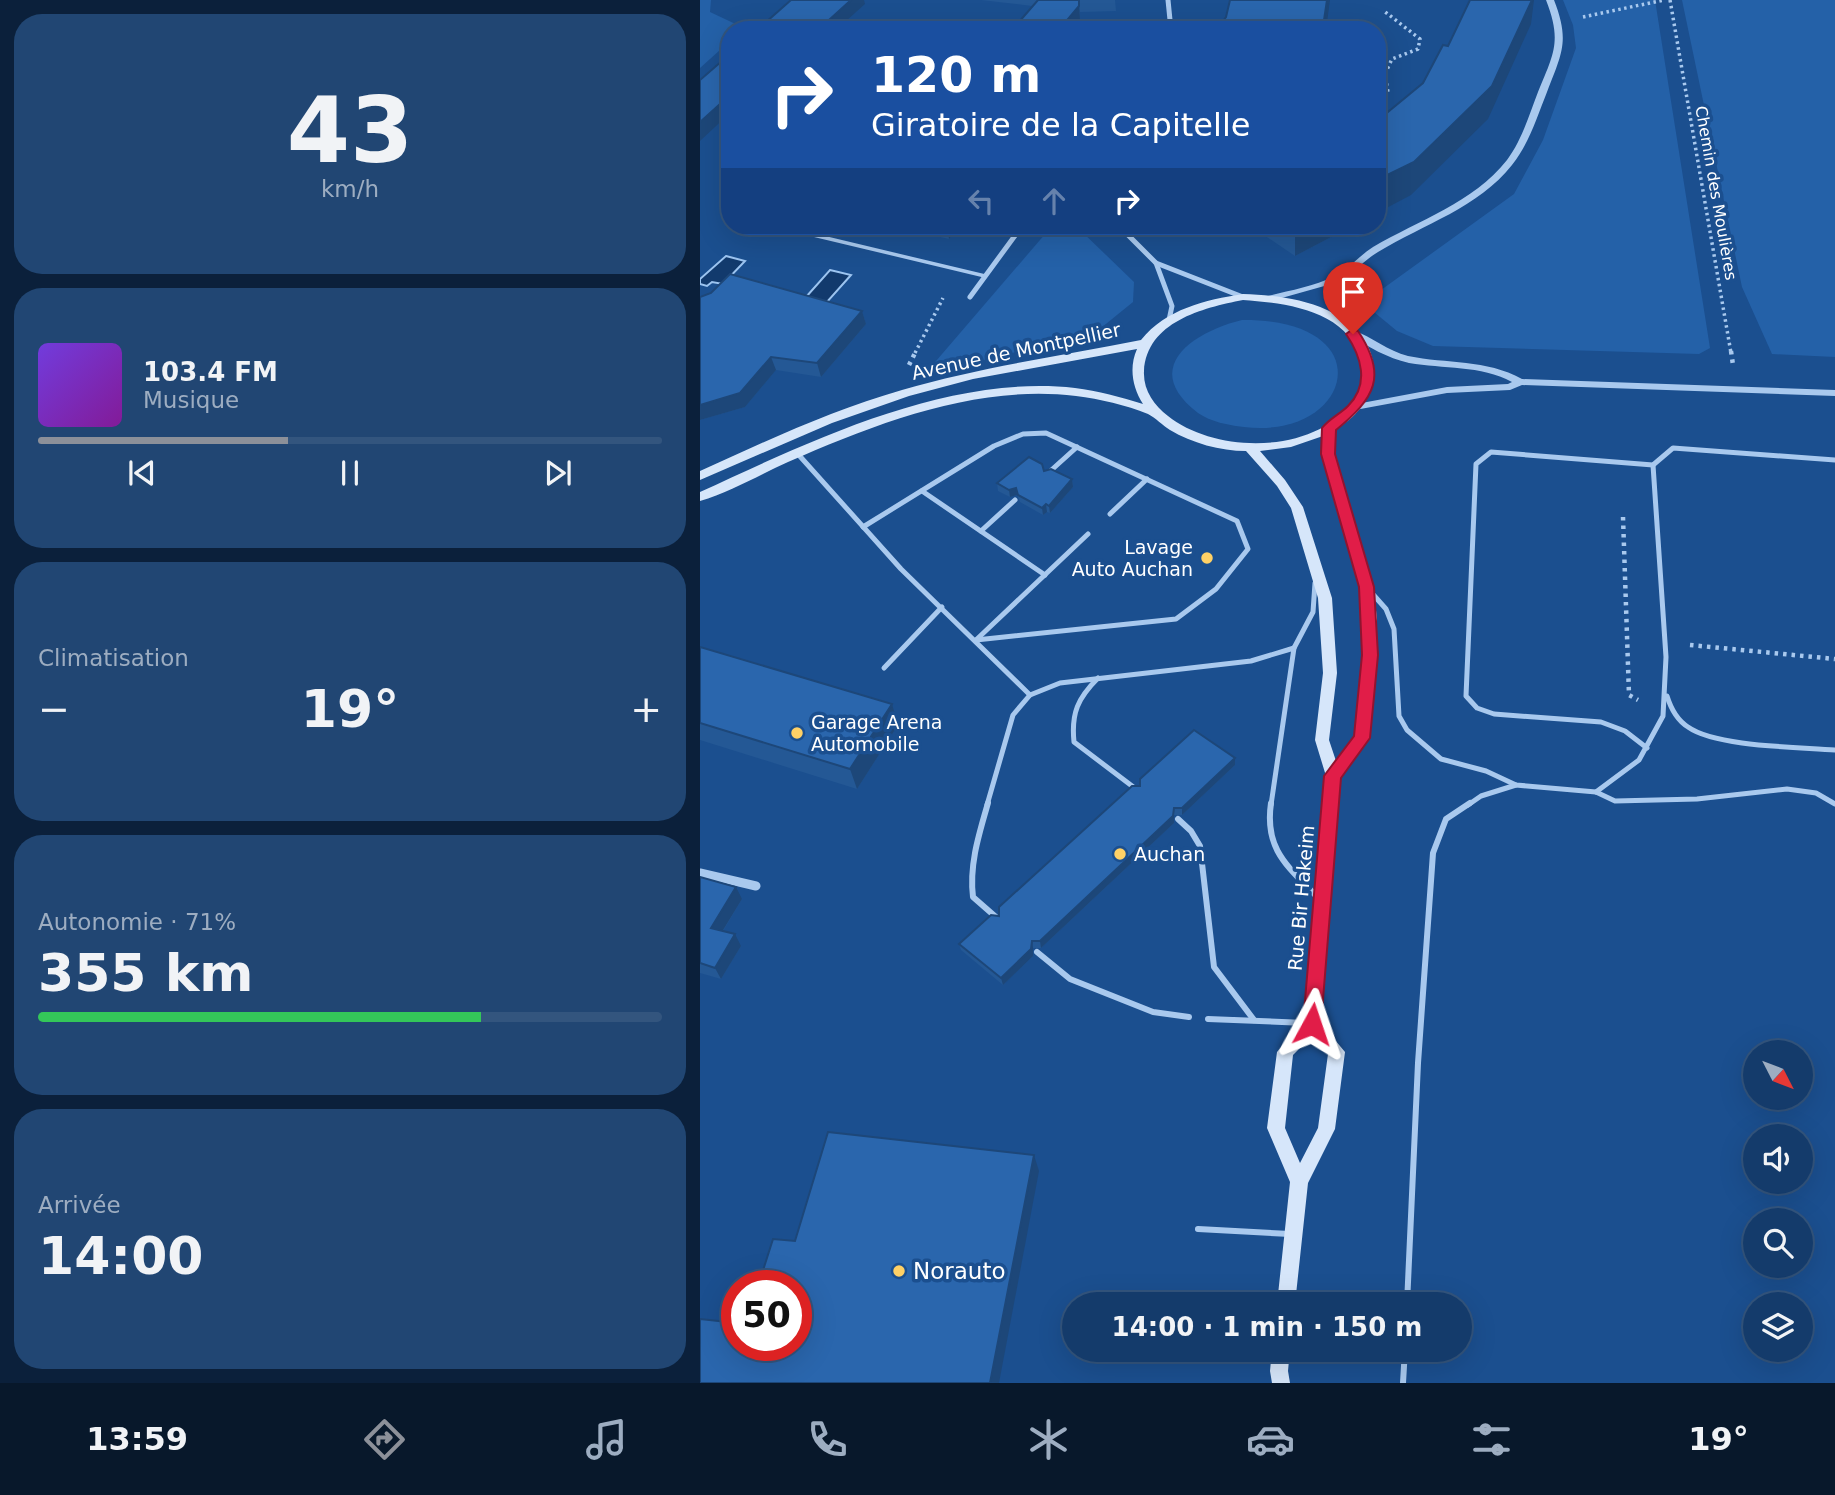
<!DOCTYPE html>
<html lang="fr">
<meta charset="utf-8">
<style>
body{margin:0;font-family:"DejaVu Sans",sans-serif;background:#214673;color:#f1f3f6;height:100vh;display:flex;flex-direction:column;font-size:26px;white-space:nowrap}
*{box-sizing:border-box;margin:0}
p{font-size:23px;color:#9dadc1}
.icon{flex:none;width:38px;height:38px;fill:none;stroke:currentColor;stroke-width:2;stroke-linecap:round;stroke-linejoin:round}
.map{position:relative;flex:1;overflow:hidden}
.details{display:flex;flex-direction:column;gap:14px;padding:14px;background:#0b203b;width:700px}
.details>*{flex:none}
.hud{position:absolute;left:21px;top:21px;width:665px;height:214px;border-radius:28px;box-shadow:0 7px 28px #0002,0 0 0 2px #33557e;background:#1a4fa0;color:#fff;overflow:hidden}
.needle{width:46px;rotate:132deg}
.buttons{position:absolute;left:1043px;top:1040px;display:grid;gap:14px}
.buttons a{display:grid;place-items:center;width:70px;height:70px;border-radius:50%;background:#143b6b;box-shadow:0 7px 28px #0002,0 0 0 2px #33557e;font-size:35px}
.speed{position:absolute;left:21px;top:1270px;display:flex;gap:14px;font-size:35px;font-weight:700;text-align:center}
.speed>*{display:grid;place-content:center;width:91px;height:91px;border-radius:50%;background:#143b6b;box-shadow:0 7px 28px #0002,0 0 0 2px #33557e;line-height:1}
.speed .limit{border:10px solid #d22;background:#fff;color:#111}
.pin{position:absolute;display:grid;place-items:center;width:60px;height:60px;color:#fff;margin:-72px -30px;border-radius:50% 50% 50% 0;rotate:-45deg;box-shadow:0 0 7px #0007}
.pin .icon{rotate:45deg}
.me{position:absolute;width:77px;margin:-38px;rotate:5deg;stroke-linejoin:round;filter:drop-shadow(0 0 5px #0008)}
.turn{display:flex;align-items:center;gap:24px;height:147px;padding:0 35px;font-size:32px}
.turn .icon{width:91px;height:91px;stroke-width:2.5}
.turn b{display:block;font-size:49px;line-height:60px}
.lanes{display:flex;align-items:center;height:66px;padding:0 35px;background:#0003;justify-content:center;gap:35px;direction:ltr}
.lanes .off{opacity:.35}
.big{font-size:52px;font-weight:600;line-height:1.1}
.details .card{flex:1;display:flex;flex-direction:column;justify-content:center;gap:10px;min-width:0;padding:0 24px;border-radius:28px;background:#214673}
.details .dial{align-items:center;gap:0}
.dial b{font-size:91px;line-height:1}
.song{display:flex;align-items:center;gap:21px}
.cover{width:84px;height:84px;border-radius:10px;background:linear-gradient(135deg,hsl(260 70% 55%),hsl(290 70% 35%))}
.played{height:7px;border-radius:4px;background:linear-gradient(90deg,#8c9099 40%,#33557e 40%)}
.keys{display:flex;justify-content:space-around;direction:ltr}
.heat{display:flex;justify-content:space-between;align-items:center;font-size:38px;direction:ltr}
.charge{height:10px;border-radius:5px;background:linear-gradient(90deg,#34c759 71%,#33557e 0)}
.trip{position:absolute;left:362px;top:1292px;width:410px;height:70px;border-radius:35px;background:#143b6b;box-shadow:0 7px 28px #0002,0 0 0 2px #33557e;font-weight:600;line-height:70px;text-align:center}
.tab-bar{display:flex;height:112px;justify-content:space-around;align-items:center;background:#08182b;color:#9dadc1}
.tab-bar .icon{width:49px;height:49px}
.tab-bar .active{color:#8c9099}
.tab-bar b{font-size:32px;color:#f1f3f6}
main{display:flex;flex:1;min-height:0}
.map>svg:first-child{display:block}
.green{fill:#2461a8}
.water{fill:#123a6d;stroke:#9cc4f0;stroke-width:2}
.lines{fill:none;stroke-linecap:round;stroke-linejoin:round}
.path-far1{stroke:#a9c9ee;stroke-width:3.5;stroke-dasharray:2.5 3.5;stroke-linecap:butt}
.path{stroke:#a9c9ee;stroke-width:4.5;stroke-dasharray:3.5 5;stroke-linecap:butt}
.service-far2{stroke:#a9c9ee;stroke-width:3.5}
.service-far1{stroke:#a9c9ee;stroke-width:5}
.service{stroke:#a9c9ee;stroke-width:6}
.minor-far1{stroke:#a9c9ee;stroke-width:5}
.minor{stroke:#a9c9ee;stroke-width:9}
.tertiary{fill:#a9c9ee;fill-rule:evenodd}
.secondary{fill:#d6e6fa;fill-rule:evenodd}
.wall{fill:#245895}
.shaded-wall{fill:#1d4779}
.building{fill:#2a66ad;stroke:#1d4779;stroke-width:2}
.route{fill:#e11d48;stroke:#92132f;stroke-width:2}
.poi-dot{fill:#ffd166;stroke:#1b4f8f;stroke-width:2.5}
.labels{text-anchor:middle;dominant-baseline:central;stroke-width:7;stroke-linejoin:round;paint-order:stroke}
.far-street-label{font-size:16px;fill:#fff;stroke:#1b4f8f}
.street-label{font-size:19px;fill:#fff;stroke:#1b4f8f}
.poi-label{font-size:19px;fill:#fff;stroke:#1b4f8f;text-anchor:start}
.near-poi-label{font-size:23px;fill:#fff;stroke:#1b4f8f;text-anchor:start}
</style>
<main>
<section class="details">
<div class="card dial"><b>43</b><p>km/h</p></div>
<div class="card">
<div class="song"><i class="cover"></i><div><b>103.4 FM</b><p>Musique</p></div></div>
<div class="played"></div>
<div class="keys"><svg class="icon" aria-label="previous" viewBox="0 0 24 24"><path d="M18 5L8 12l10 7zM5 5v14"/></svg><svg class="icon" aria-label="pause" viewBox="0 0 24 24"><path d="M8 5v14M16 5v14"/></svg><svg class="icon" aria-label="next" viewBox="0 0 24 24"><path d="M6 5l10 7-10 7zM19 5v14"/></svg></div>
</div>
<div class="card"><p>Climatisation</p>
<div class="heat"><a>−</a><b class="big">19°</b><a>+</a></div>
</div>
<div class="card"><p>Autonomie · 71%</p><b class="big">355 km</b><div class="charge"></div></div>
<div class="card"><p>Arrivée</p><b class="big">14:00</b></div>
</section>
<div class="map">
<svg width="1135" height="1383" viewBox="0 0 1135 1383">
<rect width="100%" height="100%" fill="#1b4f8f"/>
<g class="green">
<path d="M0 0H11L10 12 44 28 30 30V41L0 68Z"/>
<path d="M863 0H955L1010 348 999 354 733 346 697 331 663 303 814 194 843 140 876 48 873 25Z"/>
<path d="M982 0H1135V357L1072 354 1042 287Z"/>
<path d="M352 226H376L434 282 433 302 396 332 224 375Z"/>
<path d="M542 320C685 319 653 440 544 427 528 425 511 422 498 413 439 368 493 332 542 320Z"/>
</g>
<g class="water">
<path d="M26 256 45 261 23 284 12 282 7 286 0 284V279Z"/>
<path d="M130 270 151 275 127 302 106 297Z"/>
</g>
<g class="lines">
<g class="path-far1">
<path d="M970 0 1031 353"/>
<path d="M883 17 964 0"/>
<path d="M677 96 688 92 685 74 692 59 718 49 720 39 684 11"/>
<path d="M463 234 481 226"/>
<path d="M215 353 243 298"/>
</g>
<g class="path">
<path d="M1031 351 1033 365"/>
<path d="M209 365 216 351"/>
<path d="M923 517 929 695 938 700"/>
<path d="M990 645 1135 659"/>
</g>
<path class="service-far2" d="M84 228 285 276"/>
<g class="service-far1">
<path d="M97 453 201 569 330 695"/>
<path d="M347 474 377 447"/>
<path d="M222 491 345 575"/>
<path d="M410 514 447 479"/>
<path d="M163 527 294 446 323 434 346 433 537 521 548 549 516 589 476 619 276 640"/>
<path d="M281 531 315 500"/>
<path d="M670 591 686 609 694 629 699 716 707 730 741 759 786 771 816 785 896 792 915 801 997 799 1087 789 1116 793 1135 804"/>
<path d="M276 640 388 534"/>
<path d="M184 668 242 607"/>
<path d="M398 678C378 698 371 713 374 742L436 789"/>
<path d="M967 696C971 709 977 720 988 727 1016 747 1099 747 1135 750"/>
<path d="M947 748 925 731 901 722 794 714 777 708 766 696 776 464 791 452 953 465 973 448 1135 460"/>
<path d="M896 792 939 760 963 716 966 657 953 465"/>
<path d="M287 805 313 715 330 695 360 683 551 661 594 648"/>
<path d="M571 805 594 648 613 612 615 583"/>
<path d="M768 805 781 796 816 785"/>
</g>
<g class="service">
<path d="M288 803C279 834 269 865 273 897L297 918"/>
<path d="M571 803C564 851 589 867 619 899"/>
<path d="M478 819 491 831 500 846 514 967 554 1020"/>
<path d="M337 952 370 979 453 1012 489 1017"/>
<path d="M508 1019 606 1023"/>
<path d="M498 1229 590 1234"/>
<path d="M707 1304 718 1063 733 853 746 819 770 803"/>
<path d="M703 1383 705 1349"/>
</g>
<g class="minor-far1">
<path d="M465 30 470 20 468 0"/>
<path d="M419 226 456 263 543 297"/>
<path d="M456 263 472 306 469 320"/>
<path d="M270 297 322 226"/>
</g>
<path class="minor" d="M0 873 56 886"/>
<g class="tertiary">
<path d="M846 0H854C870 41 862 53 847 92 837 117 829 144 812 165 778 208 724 224 678 252 666 259 656 270 645 279L642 303 645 322 644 324H636L635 322 632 303 635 283 571 301 568 300V296C590 290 614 287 634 276 649 269 659 256 673 247 719 220 773 203 807 160 822 140 829 115 838 92 854 53 862 41 846 0Z"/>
<path d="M653 330C672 337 688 351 708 356 747 364 786 359 822 379L1135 390V396L822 385 810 390 747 393 655 410 651 409V405L747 387 808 384 812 382C781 365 743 369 709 363 687 358 669 347 649 335L648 333Z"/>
</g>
<g class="secondary">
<path d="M543 294C571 295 601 298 627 310 685 336 691 396 635 430L634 454 673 587 677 618V655L669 738 640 778 620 1022 645 1052 635 1129 608 1183 595 1304H577L590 1182 567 1128 577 1052 604 1021 626 776 615 740 623 673 618 598 591 508 577 486 546 451C520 451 492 443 470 430 462 425 456 418 448 414 426 405 400 399 376 396 277 384 177 423 88 462 59 475 30 492 0 501V492C113 440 248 374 375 388 398 391 421 397 443 404 432 387 429 367 437 349L273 379 209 396 132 423 0 480V471C66 441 132 410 202 390 280 367 361 356 441 340 466 309 505 300 543 294ZM543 300C587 303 650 311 661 362 664 374 663 386 656 397 619 455 517 455 468 416 454 405 443 390 444 371 447 322 502 308 543 300ZM623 436 622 454 659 587 663 618V655L655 737 636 761 629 740 637 673 632 598 603 507 585 480 560 451 591 447ZM612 1036 628 1054 618 1128 600 1163 585 1128 593 1055Z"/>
<path d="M572 1349H590L588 1371 590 1383H572L570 1371Z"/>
</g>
</g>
<g class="wall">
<path d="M281 0H415L416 11 380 12V20L332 6Z"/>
<path d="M193 226H260L249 239Z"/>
<path d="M561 226H652L595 256 561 233Z"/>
<path d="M0 297 162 311 166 324 121 377 76 370 45 407 0 420Z"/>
<path d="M344 471 372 479 373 487 350 513 347 512 343 515 320 502 317 495 310 497 298 491 297 483Z"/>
<path d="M0 647 198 725 157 789 0 740Z"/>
<path d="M535 765 482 815H474V823L341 948H333V956L303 985 261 950 259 944 299 916 440 786Z"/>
<path d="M0 877 42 899 23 931 41 946 21 979 0 973Z"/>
</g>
<g class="shaded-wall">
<path d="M151 0H164L165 4 136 30H118Z"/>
<path d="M379 0 380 20 372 30H359Z"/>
<path d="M627 0H630L626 30H621Z"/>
<path d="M832 0H834L831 24 788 119 711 195 677 213V180Z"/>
<path d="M30 95V113L0 141V122Z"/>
<path d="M247 226H260L249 239Z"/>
<path d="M595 226H652L595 256Z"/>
<path d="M162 311 166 324 121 377 117 363Z"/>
<path d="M71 357 76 370 45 407 0 420V405Z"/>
<path d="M372 479 373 487 350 513 349 506Z"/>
<path d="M316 488 317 495 310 497 309 490Z"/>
<path d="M346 504 347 512 343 515 342 508Z"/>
<path d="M192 704 198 725 157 789 150 769Z"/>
<path d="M535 758V765L482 815V808Z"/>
<path d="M474 808V823L341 948 340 941Z"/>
<path d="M36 887 42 899 17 940 11 928Z"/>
<path d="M35 934 41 946 21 979 15 968Z"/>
<path d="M332 941 333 948V956L303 985 301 978Z"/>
<path d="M334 1155 339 1171 299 1383H290Z"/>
</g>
<g class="building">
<path d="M91 0H151L118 30H57Z"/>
<path d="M338 0H379V6L359 30H312Z"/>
<path d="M530 0H627L623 27 621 30H516L526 17Z"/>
<path d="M770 0H832L792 86 714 162 677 180V121L723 83 743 45 748 46Z"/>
<path d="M30 54V95L0 122V80Z"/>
<path d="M30 274 162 311 117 363 71 357 40 393 0 405V297L11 293Z"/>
<path d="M329 457 342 464 344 471 351 469 372 479 349 506 346 504 342 508 318 495 316 488 309 490 297 483Z"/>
<path d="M0 647 192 704 150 769 0 723Z"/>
<path d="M494 730 535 758 482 808H474L473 816 340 941H332L331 949 301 978 259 944 291 915 299 916V907L432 786H440V779Z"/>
<path d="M0 877 36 887 11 928 35 934 15 968 0 963Z"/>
<path d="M128 1132 334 1155 290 1383H0V1319L37 1323V1346H96V1286H58L73 1239 95 1241Z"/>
</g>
<path class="route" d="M653 329 658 331C688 376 675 398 636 430L635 454 674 587 678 655 670 738 641 778 621 1024 619 1030 612 1032 605 1030 603 1024 624 776 654 736 662 655 659 587 621 454 622 428C629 419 640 414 648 406 670 384 661 356 646 334Z"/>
<g class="poi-dot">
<circle cx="507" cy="558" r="7"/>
<circle cx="97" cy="733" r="7"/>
<circle cx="420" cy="854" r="7"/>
<circle cx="199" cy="1271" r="7"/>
</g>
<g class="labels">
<g class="far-street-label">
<text transform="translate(1016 193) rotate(80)">Chemin des Moulières</text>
</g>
<g class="street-label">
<text transform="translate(316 351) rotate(-12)">Avenue de Montpellier</text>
<text transform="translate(601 898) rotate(-85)">Rue Bir Hakeim</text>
</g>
<g class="poi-label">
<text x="493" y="547" text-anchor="end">Lavage<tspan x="493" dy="22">Auto Auchan</tspan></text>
<text x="111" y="722">Garage Arena<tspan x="111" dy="22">Automobile</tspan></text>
<text x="434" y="854">Auchan</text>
</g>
<g class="near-poi-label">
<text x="213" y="1271">Norauto</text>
</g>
</g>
</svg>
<div class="buttons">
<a><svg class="needle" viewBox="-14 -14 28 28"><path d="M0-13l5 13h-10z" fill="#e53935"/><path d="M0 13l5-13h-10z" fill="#9dadc1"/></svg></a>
<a><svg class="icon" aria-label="sound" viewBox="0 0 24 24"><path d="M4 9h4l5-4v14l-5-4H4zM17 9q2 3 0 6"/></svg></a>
<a><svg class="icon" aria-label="search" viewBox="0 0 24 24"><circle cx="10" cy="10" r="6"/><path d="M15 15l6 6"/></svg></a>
<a><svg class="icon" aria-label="layers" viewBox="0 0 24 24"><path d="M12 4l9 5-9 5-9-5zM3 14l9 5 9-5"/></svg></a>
</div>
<div class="speed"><div class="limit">50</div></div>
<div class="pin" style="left:653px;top:334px;background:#d93025"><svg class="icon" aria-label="arrive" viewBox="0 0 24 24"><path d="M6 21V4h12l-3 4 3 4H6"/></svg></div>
<svg class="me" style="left:612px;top:1024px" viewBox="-20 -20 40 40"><path d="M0-17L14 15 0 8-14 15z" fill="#e11d48" stroke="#fff" stroke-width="4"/></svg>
<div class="trip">14:00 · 1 min · 150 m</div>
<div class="hud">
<div class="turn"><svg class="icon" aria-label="right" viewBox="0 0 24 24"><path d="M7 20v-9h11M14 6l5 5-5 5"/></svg><div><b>120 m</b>Giratoire de la Capitelle</div></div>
<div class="lanes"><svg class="icon off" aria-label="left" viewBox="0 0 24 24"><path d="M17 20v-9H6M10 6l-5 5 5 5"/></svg><svg class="icon off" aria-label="ahead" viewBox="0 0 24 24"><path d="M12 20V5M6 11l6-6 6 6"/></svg><svg class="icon" aria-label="right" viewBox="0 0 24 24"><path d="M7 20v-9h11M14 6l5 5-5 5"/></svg></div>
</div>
</div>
</main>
<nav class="tab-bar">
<b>13:59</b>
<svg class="icon active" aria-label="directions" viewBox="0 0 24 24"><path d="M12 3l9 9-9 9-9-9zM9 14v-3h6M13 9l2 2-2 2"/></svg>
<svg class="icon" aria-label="music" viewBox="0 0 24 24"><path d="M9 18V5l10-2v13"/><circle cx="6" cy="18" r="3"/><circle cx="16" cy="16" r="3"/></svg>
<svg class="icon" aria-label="phone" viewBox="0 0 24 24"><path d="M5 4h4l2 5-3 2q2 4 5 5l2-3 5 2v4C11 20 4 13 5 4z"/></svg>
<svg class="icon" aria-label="climate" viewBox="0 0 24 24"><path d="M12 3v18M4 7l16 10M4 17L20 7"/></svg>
<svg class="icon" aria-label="car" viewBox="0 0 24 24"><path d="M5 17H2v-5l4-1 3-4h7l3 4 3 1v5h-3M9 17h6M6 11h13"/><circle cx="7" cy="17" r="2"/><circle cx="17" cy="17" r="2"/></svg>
<svg class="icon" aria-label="filters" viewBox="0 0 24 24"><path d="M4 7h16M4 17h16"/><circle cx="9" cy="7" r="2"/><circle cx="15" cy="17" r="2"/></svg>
<b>19°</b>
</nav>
